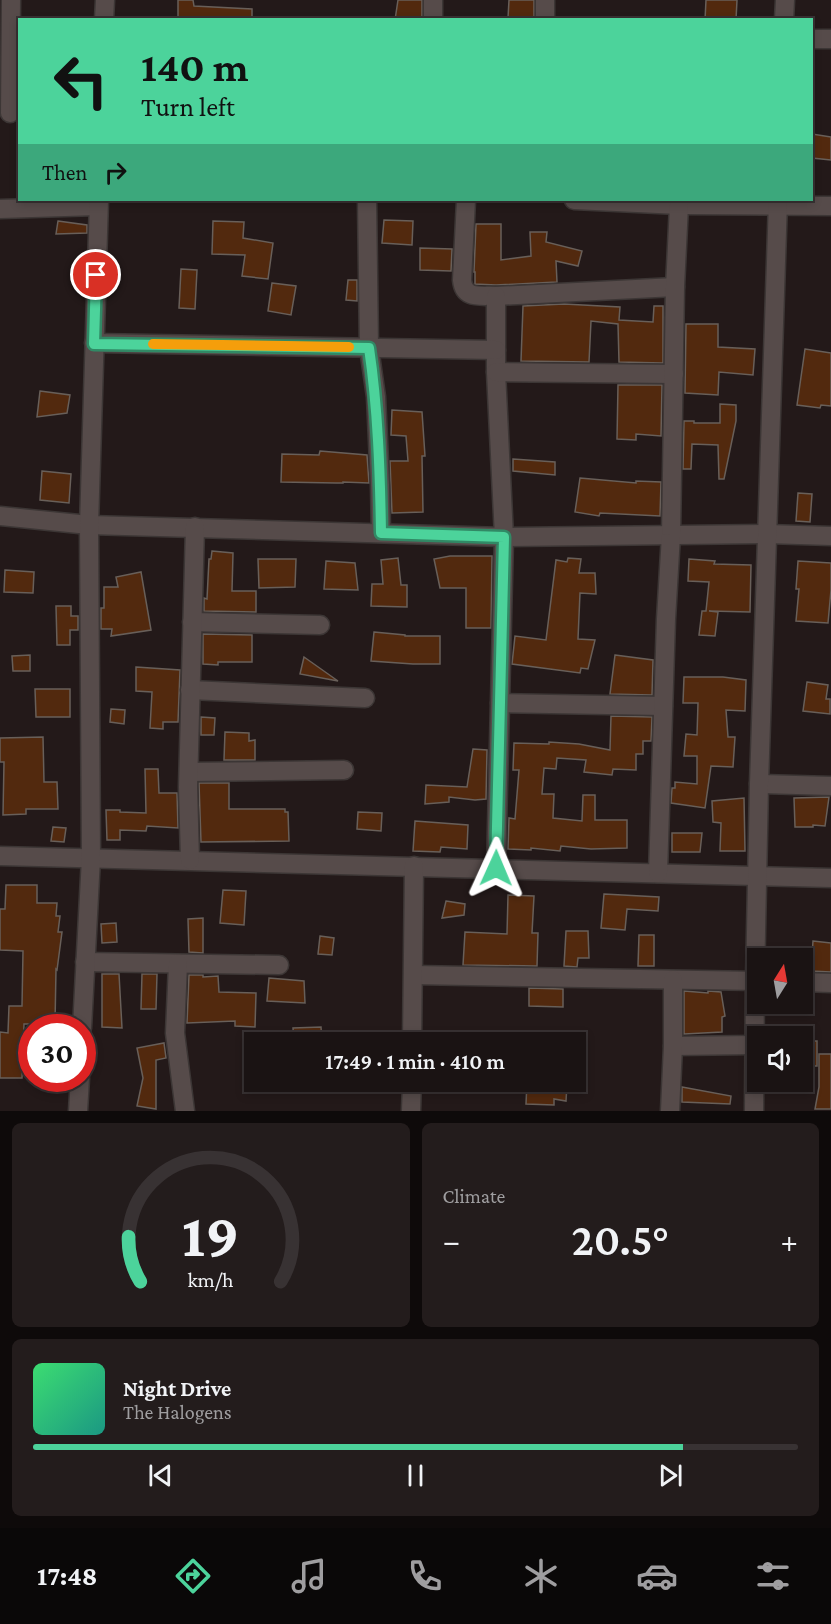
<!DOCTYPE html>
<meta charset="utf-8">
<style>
body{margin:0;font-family:"Crimson Pro",serif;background:#231c1c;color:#f1f3f6;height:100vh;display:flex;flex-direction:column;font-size:22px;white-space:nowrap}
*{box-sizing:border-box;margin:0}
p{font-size:20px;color:#9f9ea0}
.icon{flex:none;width:33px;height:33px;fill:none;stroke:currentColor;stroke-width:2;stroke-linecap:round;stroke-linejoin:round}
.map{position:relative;height:1111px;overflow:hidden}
.sheet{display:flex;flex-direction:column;gap:12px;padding:12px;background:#0e0a0a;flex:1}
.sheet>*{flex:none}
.guide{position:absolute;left:18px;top:18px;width:795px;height:183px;border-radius:0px;box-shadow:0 3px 9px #0003,0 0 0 2px #383233;background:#4cd39b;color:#111;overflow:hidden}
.needle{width:39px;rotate:11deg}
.fabs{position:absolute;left:747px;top:948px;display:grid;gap:12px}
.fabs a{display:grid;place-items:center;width:66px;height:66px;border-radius:0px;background:#1a1313;box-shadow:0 3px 9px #0003,0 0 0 2px #383233;font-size:30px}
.speed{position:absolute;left:18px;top:1014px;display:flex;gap:12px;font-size:30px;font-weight:700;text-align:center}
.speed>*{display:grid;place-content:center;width:78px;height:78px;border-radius:50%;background:#1a1313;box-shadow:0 3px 9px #0003,0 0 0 2px #383233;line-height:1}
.speed .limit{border:9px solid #d22;background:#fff;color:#111}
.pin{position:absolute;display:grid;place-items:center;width:51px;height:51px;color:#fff;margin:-26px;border:3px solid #fff;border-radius:50%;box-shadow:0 2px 6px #0007}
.me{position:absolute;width:66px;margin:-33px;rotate:1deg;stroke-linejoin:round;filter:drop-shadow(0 0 4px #0008)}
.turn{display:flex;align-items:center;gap:21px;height:126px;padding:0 24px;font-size:27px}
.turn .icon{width:78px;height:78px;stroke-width:2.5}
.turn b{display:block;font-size:42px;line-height:51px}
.then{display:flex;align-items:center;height:57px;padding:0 24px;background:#0003;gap:12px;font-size:22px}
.big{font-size:45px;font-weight:600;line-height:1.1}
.sheet .tile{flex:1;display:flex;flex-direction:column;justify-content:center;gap:9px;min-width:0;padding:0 21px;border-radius:9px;background:#231c1c}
.sheet .dial{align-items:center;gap:0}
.dial svg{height:156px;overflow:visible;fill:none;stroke:#383233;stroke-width:7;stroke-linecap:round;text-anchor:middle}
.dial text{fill:#f1f3f6;stroke:none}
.song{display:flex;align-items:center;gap:18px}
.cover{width:72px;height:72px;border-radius:9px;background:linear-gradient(135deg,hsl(140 70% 55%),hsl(170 70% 35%))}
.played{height:6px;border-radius:3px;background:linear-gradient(90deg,#4cd39b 85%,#383233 85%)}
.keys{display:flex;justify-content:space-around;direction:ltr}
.heat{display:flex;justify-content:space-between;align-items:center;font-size:33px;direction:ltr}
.sheet .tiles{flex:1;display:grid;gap:12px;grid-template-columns:1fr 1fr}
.tile:last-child{grid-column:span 2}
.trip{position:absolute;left:244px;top:1032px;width:342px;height:60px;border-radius:0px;background:#1a1313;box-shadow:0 3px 9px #0003,0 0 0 2px #383233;font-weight:600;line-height:60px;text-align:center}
.tabs{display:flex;height:96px;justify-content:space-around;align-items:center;background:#0a0808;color:#9f9ea0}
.tabs .icon{width:42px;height:42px}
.tabs .selected{color:#4cd39b}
.tabs b{font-size:27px;color:#f1f3f6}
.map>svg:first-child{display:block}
.building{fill:#52290e;stroke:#685f59;stroke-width:1.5}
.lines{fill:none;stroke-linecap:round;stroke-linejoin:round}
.minor-casing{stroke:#3c3635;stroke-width:21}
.minor{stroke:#564b4a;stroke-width:18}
.route-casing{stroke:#318965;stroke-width:15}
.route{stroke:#4cd39b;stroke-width:10}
.slow{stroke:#f59e0b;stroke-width:10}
</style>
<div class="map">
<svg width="831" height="1111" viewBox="0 0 831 1111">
<rect width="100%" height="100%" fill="#231919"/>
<g class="building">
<path d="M178 0H193L194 6 252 9V20H178Z"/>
<path d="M398 0H422V20H395Z"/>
<path d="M509 0H534V19L508 18Z"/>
<path d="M706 0H737L736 20H705Z"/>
<path d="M812 134 831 137V160L812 158Z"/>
<path d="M384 220 413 221 412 245 382 243Z"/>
<path d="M58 221 87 225V233L56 234Z"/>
<path d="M213 221 244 222 243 238 273 243 268 279 242 276 245 255 212 254Z"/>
<path d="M476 224H501V260L531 256 530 232H547L546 242 582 251 578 266 556 261 557 282 496 285 475 284V272H474Z"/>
<path d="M420 248 452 249 451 271 420 270Z"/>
<path d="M181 269 197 270 195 309 179 308Z"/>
<path d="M348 280H357V301L346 300Z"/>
<path d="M272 283 296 286 291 315 268 311Z"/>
<path d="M564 304 620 307 619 320 653 322 654 306H663V363L619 362 618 324 591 321 589 362 521 361 523 306Z"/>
<path d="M686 324H718V347L755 349 753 375 719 372 718 395 685 393Z"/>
<path d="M805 349 831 353V406L821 405 820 408 797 405Z"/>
<path d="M618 385H662L661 436 636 434V440L617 439Z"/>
<path d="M40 391 70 395 67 413 37 417Z"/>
<path d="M720 404 736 405V421L724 479H719L718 445 692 444 691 469H683L684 421H694V423H720Z"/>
<path d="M392 410 422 412 425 456H422L423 512 392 513 390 461H408L406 436 391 435Z"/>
<path d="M320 451 367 455 369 483 343 482V483H336L281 482 282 454 319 455Z"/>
<path d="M513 459 555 462V475L513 471Z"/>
<path d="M42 471 71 474 69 503 40 500Z"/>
<path d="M580 478 636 483V481L661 482 660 516 600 513 599 516 575 512Z"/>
<path d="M798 493 812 494 810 522 796 521Z"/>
<path d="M212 551 233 553 232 591H256V612L204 611V598L207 599 209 559H211Z"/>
<path d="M450 556H492L491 628H466V588H440L434 559Z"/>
<path d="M398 558 401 585H407V607L371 606 372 584H383L381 560Z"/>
<path d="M568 558 581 559 579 573H595L596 594 580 593 578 639 595 640 588 669 581 668 580 673 512 664 515 636 546 640 556 560 567 562Z"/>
<path d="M258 559H296L295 587 259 588Z"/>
<path d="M689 559 715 561 714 564 751 565 750 612 709 611 718 612 715 636 699 635 702 611H706L709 582 688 581Z"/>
<path d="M326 561 355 563 358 590 324 589Z"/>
<path d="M798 561 831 563V590L828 623 796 621 799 589H796Z"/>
<path d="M5 570 34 572 33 593 4 592Z"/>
<path d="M141 572 151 630 111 636 112 629H101V608H104V587H118L116 577Z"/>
<path d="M56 606H71V616H78V630H70V645H57Z"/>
<path d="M374 632 405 635V636H440V664H413L371 661Z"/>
<path d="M203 634 252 635V662H218V665L203 664Z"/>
<path d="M30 655V671H13L12 656Z"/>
<path d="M615 655 653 660 652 695 610 694Z"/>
<path d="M304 657 338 681 300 674Z"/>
<path d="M136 667 180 670 178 722H163V729L150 728 152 692 136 691Z"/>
<path d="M684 677H723L746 680 745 711 726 710 728 737H735L733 767 711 766 705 808 671 803 672 788H675V782L697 784V756H684L686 734 697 735 698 703H683Z"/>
<path d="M807 682 828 685 826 699H830V714L803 711Z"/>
<path d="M35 689H70V717H36Z"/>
<path d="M111 709 125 710 124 724 110 722Z"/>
<path d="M611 716 652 717 651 741H643V754H636V770L613 769 612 775 584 772 586 760 557 758 556 769 544 768 542 794H554L553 818 582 821 583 795H595V820H627V848L591 849 561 846 560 851 531 848V850L508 849 509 818 515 819 519 770H513L514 743 549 744V742L579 744 610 750Z"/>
<path d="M201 717 215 718 214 735H201Z"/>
<path d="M225 732 249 733V741L255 740V760H224Z"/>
<path d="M43 737 44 782H57L58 809H26V814L3 815 4 762H0V738Z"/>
<path d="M473 749 487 750 486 799 475 800 449 797V802L425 804 426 785 467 787Z"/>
<path d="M145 769H158L159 793H177L178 828 147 826 146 831 120 830V840H107L106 810H120V812L146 813Z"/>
<path d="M199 783H229V809H285V812H288L289 841 201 842Z"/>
<path d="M829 797 825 826 813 825V827H795L794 798Z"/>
<path d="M744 798 745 851H720L721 823 713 822 712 801Z"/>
<path d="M358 812 382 813 381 831 357 829Z"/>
<path d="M415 821 468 825 467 849 441 847 440 852 413 851Z"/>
<path d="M53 827 66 828 64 842 51 841Z"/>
<path d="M672 833H702L700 852H672Z"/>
<path d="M6 885H37V903H57L56 916H60L58 932H62L57 970 56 969 55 1024H24L22 1078H0V1032L8 1033 9 1006H22L23 951 0 950V909H5Z"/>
<path d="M223 890 246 891 244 925 220 923Z"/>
<path d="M604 894 659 897 658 911 627 909 625 930 601 928Z"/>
<path d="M508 895 534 896 532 933H538L537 966 463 965 465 932 507 934Z"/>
<path d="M446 901 465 904 464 915 442 918Z"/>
<path d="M203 918V953L189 952 188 919Z"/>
<path d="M116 923 117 942 102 943 101 924Z"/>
<path d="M566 931H588L589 958H578L577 967 564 966Z"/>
<path d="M639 935H654V966H638Z"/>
<path d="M320 936 334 938 332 955 318 954Z"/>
<path d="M813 941 831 943V972L811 971Z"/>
<path d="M102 974H119L122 1028 102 1027Z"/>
<path d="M142 974H157L156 1009H141Z"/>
<path d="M189 975H203V977L218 976 219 992 256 993 255 1027 235 1026V1021L187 1023Z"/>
<path d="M269 978 304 981 305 1003 267 1001Z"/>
<path d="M529 988 563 989V1007L529 1006Z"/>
<path d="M684 991 708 993V991L721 992 725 1016 722 1017V1032L684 1034Z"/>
<path d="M321 1027 322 1042H294L293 1028Z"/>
<rect x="802" y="1041" width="15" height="25"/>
<path d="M164 1043 166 1058 156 1060V1109L137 1106 143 1078 137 1048Z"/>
<path d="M819 1054H831V1109H815L819 1087Z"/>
<path d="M527 1082 567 1084 566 1101 554 1099V1105L526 1104Z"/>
<path d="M682 1087 731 1096 730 1104 682 1102Z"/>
</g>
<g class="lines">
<defs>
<g id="minor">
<path d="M104 20 105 0"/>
<path d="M433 20V0"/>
<path d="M545 20V0"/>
<path d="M784 20 785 0"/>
<path d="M812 39H831"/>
<path d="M10 113 11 0"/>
<path d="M367 200 369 348 376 397 380 485 381 533"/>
<path d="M466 200 462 280C464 300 480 295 496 296L675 287"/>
<path d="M574 200 679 205 831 206"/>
<path d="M0 209 98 206"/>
<path d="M496 296V372L504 537 496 868"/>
<path d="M94 343 496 350"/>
<path d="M496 372 674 374"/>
<path d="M0 516 89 525 504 537 767 534 831 536"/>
<path d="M192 622 320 625"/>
<path d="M190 690 365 698"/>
<path d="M500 703 663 706"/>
<path d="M189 772 344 770"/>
<path d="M759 784 831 786"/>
<path d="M0 856 831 878"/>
<path d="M190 860 188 787 195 527"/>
<path d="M658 873 666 619 671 535 675 287 679 205"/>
<path d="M85 962 279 965"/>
<path d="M178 964 175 1033 185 1111"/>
<path d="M414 975 758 981"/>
<path d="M802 982 831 983"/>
<path d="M82 1028 91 858 89 525 99 200"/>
<path d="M412 1042 414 866"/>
<path d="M673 1046 754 1045"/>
<path d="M78 1111 80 1078"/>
<path d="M411 1111 412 1082"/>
<path d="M670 1111 673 1046V980"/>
<path d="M754 1111 755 981 759 784 778 200"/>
</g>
</defs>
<use href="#minor" class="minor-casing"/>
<use href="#minor" class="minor"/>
</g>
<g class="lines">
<defs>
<path id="route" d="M96 275 94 344 369 348C378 409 380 471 381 533L504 537 496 868"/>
</defs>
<use href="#route" class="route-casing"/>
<use href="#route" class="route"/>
<path class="slow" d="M153 344 349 347"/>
</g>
</svg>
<div class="fabs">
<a><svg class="needle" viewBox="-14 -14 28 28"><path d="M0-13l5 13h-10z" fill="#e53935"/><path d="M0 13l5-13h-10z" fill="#9f9ea0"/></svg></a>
<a><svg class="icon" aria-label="sound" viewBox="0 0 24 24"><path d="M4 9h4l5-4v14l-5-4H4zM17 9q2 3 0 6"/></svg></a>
</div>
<div class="speed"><div class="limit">30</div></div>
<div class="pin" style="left:96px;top:275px;background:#d93025"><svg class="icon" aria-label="arrive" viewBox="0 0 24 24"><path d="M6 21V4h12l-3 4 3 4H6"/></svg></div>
<svg class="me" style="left:496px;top:868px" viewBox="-20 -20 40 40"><path d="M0-17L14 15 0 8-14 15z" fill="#4cd39b" stroke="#fff" stroke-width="4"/></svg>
<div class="trip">17:49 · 1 min · 410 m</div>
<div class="guide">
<div class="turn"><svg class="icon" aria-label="left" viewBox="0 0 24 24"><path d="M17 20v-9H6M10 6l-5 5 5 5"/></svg><div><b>140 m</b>Turn left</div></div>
<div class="then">Then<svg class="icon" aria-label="right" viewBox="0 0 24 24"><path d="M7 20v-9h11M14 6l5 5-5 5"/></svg></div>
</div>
</div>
<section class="sheet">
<div class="tiles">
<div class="tile dial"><svg viewBox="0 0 100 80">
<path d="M14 69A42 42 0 1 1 86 69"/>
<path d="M14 69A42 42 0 0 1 8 46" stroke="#4cd39b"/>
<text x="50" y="56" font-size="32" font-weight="700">19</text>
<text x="50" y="72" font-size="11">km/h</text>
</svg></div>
<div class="tile"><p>Climate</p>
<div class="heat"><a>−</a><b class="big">20.5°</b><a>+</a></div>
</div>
<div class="tile">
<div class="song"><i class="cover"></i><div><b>Night Drive</b><p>The Halogens</p></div></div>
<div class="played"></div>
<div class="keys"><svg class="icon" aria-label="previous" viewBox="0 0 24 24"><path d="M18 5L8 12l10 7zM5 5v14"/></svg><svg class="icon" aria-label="pause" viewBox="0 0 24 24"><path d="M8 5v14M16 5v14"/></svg><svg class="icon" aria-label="next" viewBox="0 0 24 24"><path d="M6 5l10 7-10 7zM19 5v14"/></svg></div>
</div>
</div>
</section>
<nav class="tabs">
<b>17:48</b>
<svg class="icon selected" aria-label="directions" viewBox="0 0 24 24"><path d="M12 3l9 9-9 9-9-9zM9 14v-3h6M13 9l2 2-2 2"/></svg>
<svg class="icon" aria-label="music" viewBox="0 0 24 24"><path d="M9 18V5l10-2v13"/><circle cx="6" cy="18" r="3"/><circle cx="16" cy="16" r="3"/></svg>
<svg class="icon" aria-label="phone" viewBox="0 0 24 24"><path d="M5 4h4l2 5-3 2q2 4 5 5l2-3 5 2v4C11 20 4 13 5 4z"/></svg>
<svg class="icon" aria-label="climate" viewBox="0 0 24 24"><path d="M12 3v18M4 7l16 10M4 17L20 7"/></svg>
<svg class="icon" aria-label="car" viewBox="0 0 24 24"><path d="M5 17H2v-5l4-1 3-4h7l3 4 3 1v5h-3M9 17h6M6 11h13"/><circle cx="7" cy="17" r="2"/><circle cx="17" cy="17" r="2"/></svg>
<svg class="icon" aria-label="filters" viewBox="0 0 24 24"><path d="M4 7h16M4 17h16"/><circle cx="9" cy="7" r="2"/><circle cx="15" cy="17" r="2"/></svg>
</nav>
